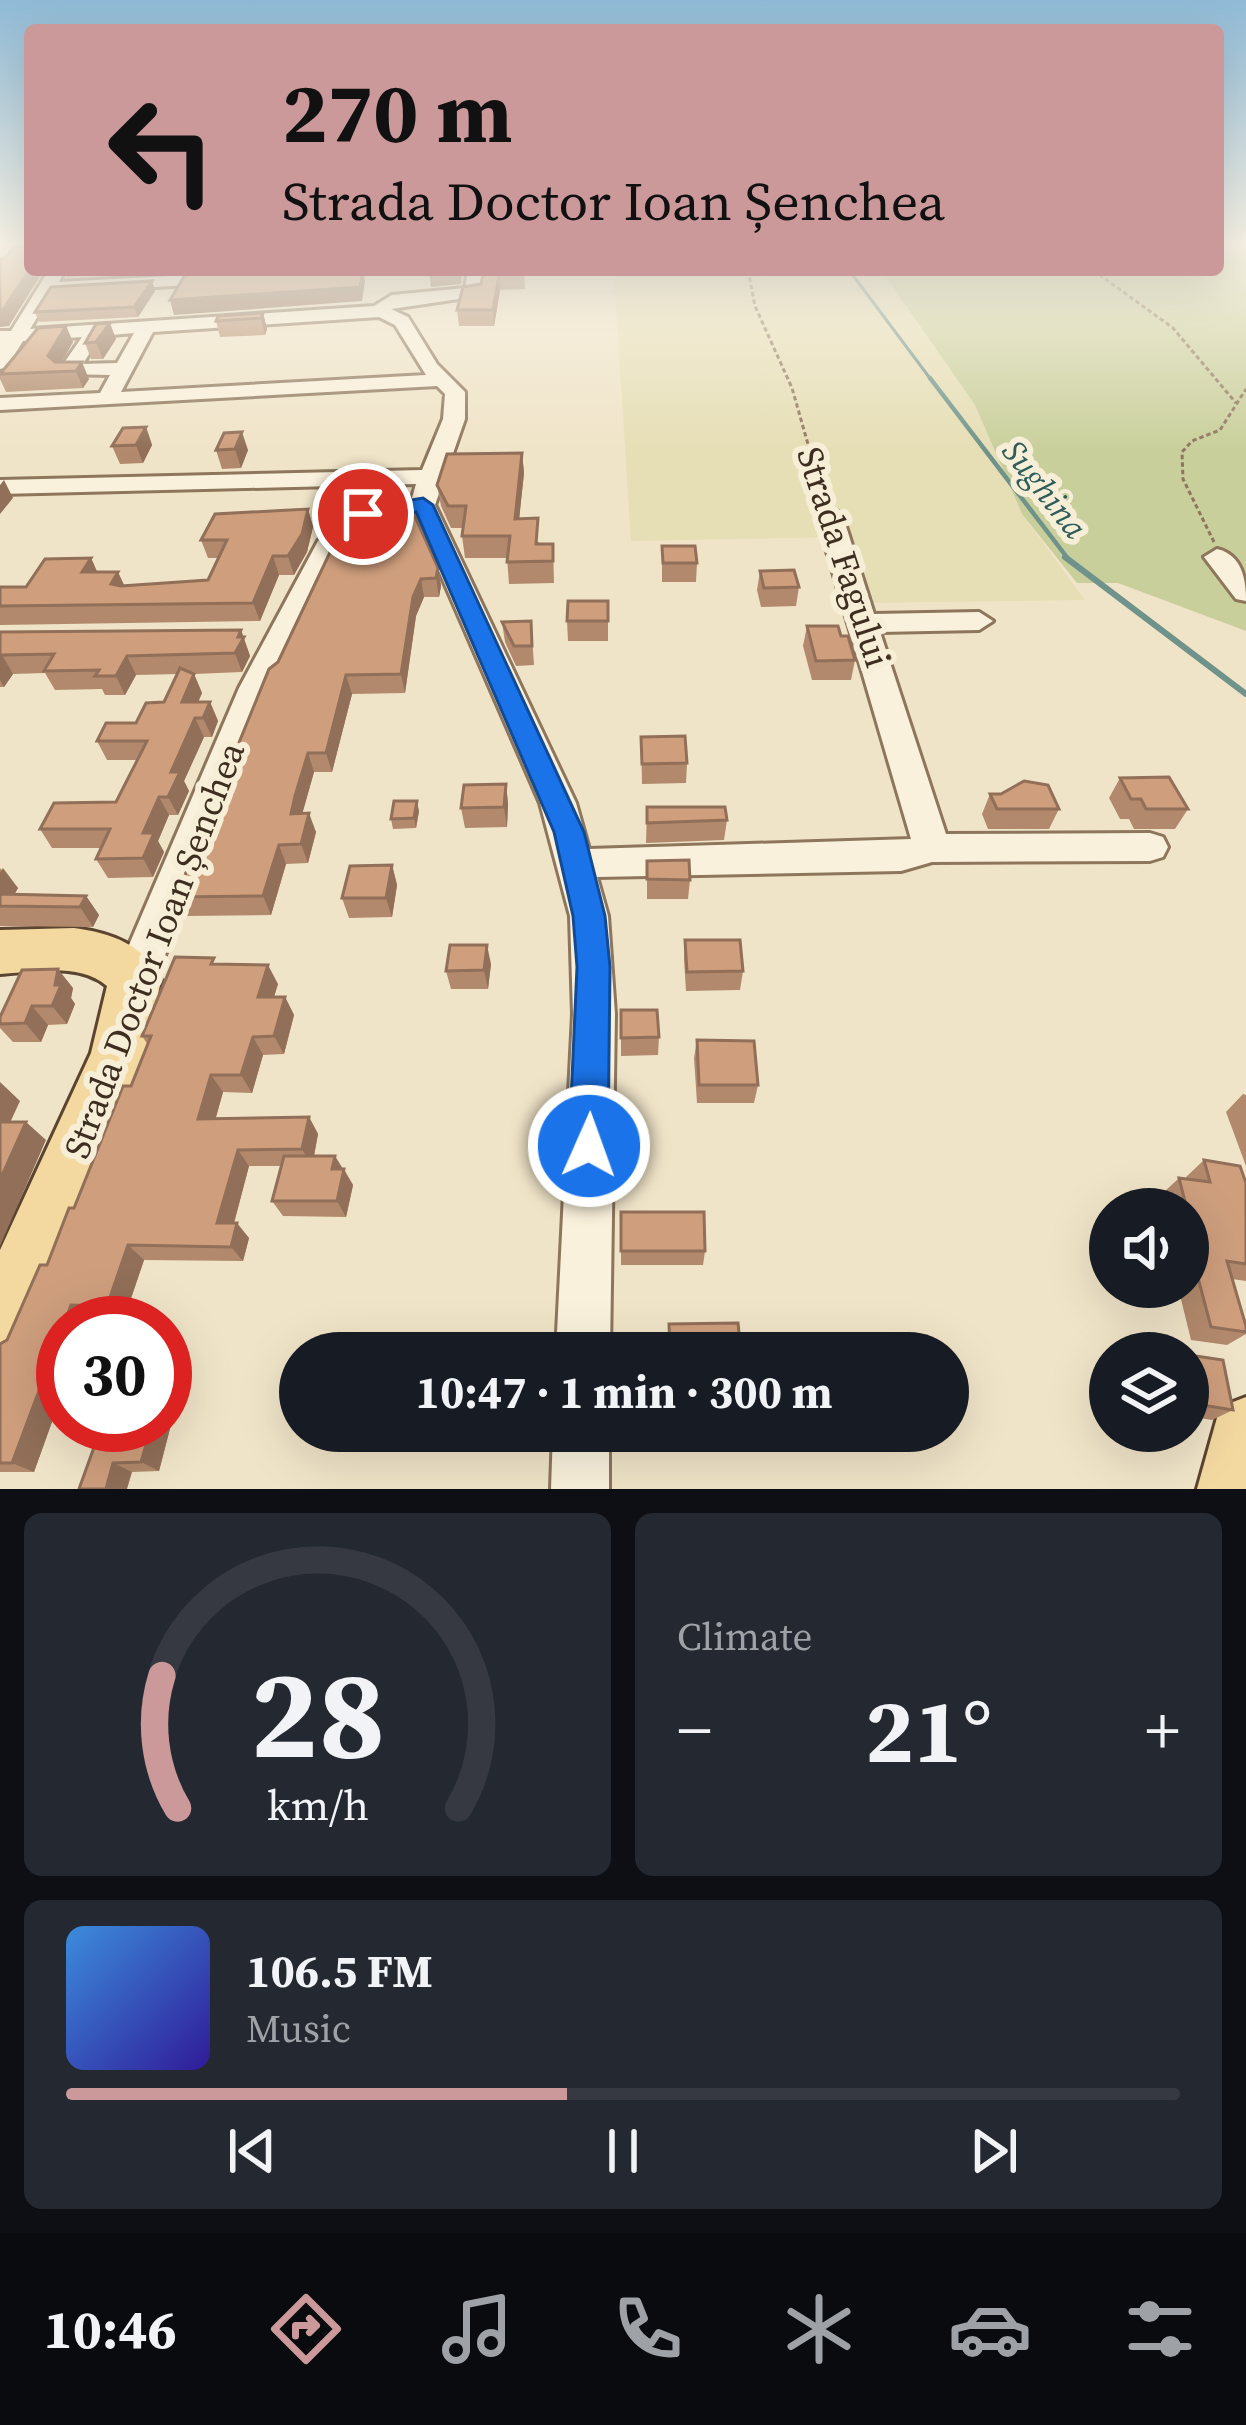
<!DOCTYPE html>
<meta charset="utf-8">
<style>
body{margin:0;font-family:"Source Serif 4",serif;background:#242831;color:#f1f3f6;height:100vh;display:flex;flex-direction:column;font-size:45px;white-space:nowrap}
*{box-sizing:border-box;margin:0}
p{font-size:39px;color:#9ea1a6}
.icon{flex:none;width:66px;height:66px;fill:none;stroke:currentColor;stroke-width:2;stroke-linecap:round;stroke-linejoin:round}
.map{position:relative;height:1489px;overflow:hidden}
.details{display:flex;flex-direction:column;gap:24px;padding:24px;background:#0d0f14;flex:1}
.details>*{flex:none}
.top-card{position:absolute;left:24px;top:24px;width:1200px;height:252px;border-radius:12px;box-shadow:0 12px 48px #0002;background:#cc999b;color:#111;overflow:hidden}
.buttons{position:absolute;left:1089px;top:1188px;display:grid;gap:24px}
.buttons a{display:grid;place-items:center;width:120px;height:120px;border-radius:50%;background:#171b24;box-shadow:0 12px 48px #0002;font-size:60px}
.speed{position:absolute;left:36px;top:1296px;display:flex;gap:24px;font-size:60px;font-weight:700;text-align:center}
.speed>*{display:grid;place-content:center;width:156px;height:156px;border-radius:50%;background:#171b24;box-shadow:0 12px 48px #0002;line-height:1}
.speed .limit{border:18px solid #d22;background:#fff;color:#111}
.pin{position:absolute;display:grid;place-items:center;width:102px;height:102px;color:#fff;margin:-51px;border:6px solid #fff;border-radius:50%;box-shadow:0 3px 12px #0007}
.me{position:absolute;width:132px;margin:-66px;rotate:2deg;stroke-linejoin:round;filter:drop-shadow(0 0 9px #0008)}
.turn{display:flex;align-items:center;gap:42px;height:252px;padding:0 60px;font-size:54px}
.turn .icon{width:156px;height:156px;stroke-width:2.5}
.turn b{display:block;font-size:84px;line-height:102px}
.big{font-size:90px;font-weight:700;line-height:1.1}
.details .widget{flex:1;display:flex;flex-direction:column;justify-content:center;gap:18px;min-width:0;padding:0 42px;border-radius:18px;background:#242831}
.details .dial{align-items:center;gap:0}
.dial svg{height:312px;overflow:visible;fill:none;stroke:#363941;stroke-width:7;stroke-linecap:round;text-anchor:middle}
.dial text{fill:#f1f3f6;stroke:none}
.song{display:flex;align-items:center;gap:36px}
.cover{width:144px;height:144px;border-radius:18px;background:linear-gradient(135deg,hsl(210 70% 55%),hsl(250 70% 35%))}
.played{height:12px;border-radius:6px;background:linear-gradient(90deg,#cc999b 45%,#363941 45%)}
.keys{display:flex;justify-content:space-around;direction:ltr}
.heat{display:flex;justify-content:space-between;align-items:center;font-size:66px;direction:ltr}
.details .tiles{flex:1;display:grid;gap:24px;grid-template-columns:1fr 1fr}
.widget:last-child{grid-column:span 2}
.trip{position:absolute;left:279px;top:1332px;width:690px;height:120px;border-radius:60px;background:#171b24;box-shadow:0 12px 48px #0002;font-weight:700;line-height:120px;text-align:center}
.tabs{display:flex;height:192px;justify-content:space-around;align-items:center;background:#090b0e;color:#9ea1a6}
.tabs .icon{width:84px;height:84px}
.tabs .on{color:#cc999b}
.tabs b{font-size:54px;color:#f1f3f6}
.map>svg:first-child{display:block}
.farmland{fill:#e6deb5}
.green{fill:#c9cf9b}
.lines{fill:none;stroke-linecap:round;stroke-linejoin:round}
.stream-far2{stroke:#6f938a;stroke-width:3}
.stream-far1{stroke:#6f938a;stroke-width:4.5}
.stream{stroke:#6f938a;stroke-width:6}
.minor-casing{stroke:#8d765c;stroke-width:6}
.major-casing{stroke:#5b4430;stroke-width:6}
.path{stroke:#8d765c;stroke-width:3;stroke-dasharray:4.5 3;stroke-linecap:butt}
.minor{fill:#faf1dc;fill-rule:evenodd}
.major{fill:#f3d9a0;fill-rule:evenodd}
.wall{fill:#b2896c}
.shaded-wall{fill:#916f58}
.building{fill:#cf9f7d;stroke:#916f58;stroke-width:3}
.route{fill:#1a73e8;stroke:#114b97;stroke-width:3}
.labels{text-anchor:middle;dominant-baseline:central;stroke-width:12;stroke-linejoin:round;paint-order:stroke}
.far-water-label{font-size:33px;font-style:italic;fill:#2f5d5a;stroke:#f7eed8}
.street-label{font-size:36px;fill:#3d2e20;stroke:#f7eed8}
</style>
<div class="map">
<svg width="1246" height="1489" viewBox="0 0 1246 1489">
<rect width="100%" height="100%" fill="#f0e4c8"/>
<path class="farmland" d="M745 270H881L975 405 1022 514 1085 600 867 603 842 537 631 541 614 276Z"/>
<path class="green" d="M1218 243H1246V631L1118 583H1077L1022 514 975 405 881 270H1218Z"/>
<g class="lines">
<path class="stream-far2" d="M849 270 932 381"/>
<path class="stream-far1" d="M930 378 1069 560"/>
<path class="stream" d="M1065 557 1246 694"/>
<defs>
<g id="minor">
<path d="M65 270 59 282 224 273 232 278 224 283 52 293 30 329 374 306 392 295 465 288 468 270H484L479 296 391 309 408 317 437 364 465 392V419L435 505 576 803 589 849 911 839 816 514 829 506 842 514 874 614 979 612 993 621 979 630 880 632 946 834 1150 833 1163 837 1168 847 1163 857 1150 861 932 862 901 871 597 877 608 916 615 1014 610 1353H556L573 1014 570 916 540 803 414 513 369 521 343 543 271 688 150 993 135 998 120 993 114 980 239 688 318 541 351 511 412 498 416 484 0 494V480L422 470 443 419 445 394 437 386 0 410V398L100 393 110 375 62 374 59 370 82 337 23 341 7 367 0 369V331H11L49 270ZM379 317 395 325 426 375 121 392 153 332ZM134 333 117 363 83 364 100 336Z"/>
<path d="M1217 549C1242 555 1246 579 1246 601L1236 599 1204 557Z"/>
<path d="M553 1431H609V1489H551Z"/>
</g>
<g id="major">
<path d="M74 928C111 933 144 944 161 980L146 1055 24 1350 0 1360V1250L91 1053 107 986C79 962 35 972 0 974V930Z"/>
<path d="M1246 1397V1489H1197L1220 1407Z"/>
</g>
</defs>
<use href="#minor" class="minor-casing"/>
<use href="#major" class="major-casing"/>
<g class="path">
<path d="M748 270 755 306 792 388 823 497"/>
<path d="M1093 270 1173 328 1236 403"/>
<path d="M1214 542 1183 479 1182 452 1192 441 1220 430 1246 389"/>
</g>
<use href="#minor" class="minor"/>
<use href="#major" class="major"/>
</g>
<g class="wall">
<path d="M64 270H134L133 273 67 277Z"/>
<path d="M484 270H524L525 289 500 290 494 326H459L457 310 481 284Z"/>
<path d="M152 281 155 291 138 317 39 322 35 312Z"/>
<path d="M263 313 267 329 265 335 220 337 216 321Z"/>
<path d="M66 326 73 342 62 362 89 379 83 388 6 392 0 379V372Z"/>
<path d="M116 339 103 359H91L85 343Z"/>
<path d="M146 427 152 445 143 463 120 464 112 446Z"/>
<path d="M216 450H248L241 468 222 469Z"/>
<path d="M522 453 524 473 519 518 540 544H553L554 583 509 584 507 558H465L462 536 463 528H451L441 506 437 485Z"/>
<path d="M308 509 313 527 307 552 294 575H279L260 621 0 625V587H26L91 558 97 572 124 585 208 580 219 558H208L201 540Z"/>
<path d="M662 546 697 563 696 582H662Z"/>
<path d="M438 568 441 586 439 597H424L416 616 405 693 352 694 332 772H314L302 813 316 832 308 863 286 864 271 915 186 916 176 897 269 669Z"/>
<path d="M760 571 799 587 796 606 761 607 757 590Z"/>
<path d="M608 601V641H568L567 621Z"/>
<path d="M531 621 534 665 516 666 505 642 502 622Z"/>
<path d="M807 626 841 636 855 660 851 680H812L803 646Z"/>
<path d="M241 630 250 656 242 672 194 674 202 693 198 702H210L218 721 212 737H204L184 781 189 791 178 815H169L158 841 164 852 153 877 108 878 96 859 101 848H52L40 829 116 802 138 760H107L97 741 136 723 164 702 177 674 136 675 125 695H105L102 689 55 690 45 673 13 674 4 687H0V632Z"/>
<path d="M641 737 687 763 686 783 642 784Z"/>
<path d="M1120 778 1188 809 1175 829H1134L1129 819H1120L1109 798Z"/>
<path d="M506 784 508 804 507 827 465 828 461 808Z"/>
<path d="M990 794H1001L1059 809 1049 829H988L982 814Z"/>
<path d="M647 807 727 820 724 840 646 843Z"/>
<path d="M419 811 416 828 393 829 391 819Z"/>
<path d="M647 861 690 880 688 899H647Z"/>
<path d="M392 865 397 885 392 917 349 918 342 898Z"/>
<path d="M0 868 18 888 14 894 86 896 99 915 93 927 0 926Z"/>
<path d="M685 940 743 971 740 990 686 991 684 959Z"/>
<path d="M217 964 278 984 274 997H285L294 1015 284 1054 263 1055 252 1093 223 1092 215 1119 309 1117 318 1134 314 1156 344 1169 353 1185 346 1217 283 1216 272 1201 281 1166H249L234 1223 249 1238 243 1261 144 1260 124 1319 89 1318 63 1323V1391L34 1472H0V1344L7 1340 47 1265 131 1086 148 1045 142 1036Z"/>
<path d="M491 964 488 989H451L446 971Z"/>
<path d="M73 988 71 998 75 1004 67 1024 48 1025 41 1042H13L0 1028V1017Z"/>
<path d="M621 1010 659 1037 658 1055 621 1056Z"/>
<path d="M697 1040 758 1085 754 1103H697L694 1058Z"/>
<path d="M1243 1094 1246 1095V1166L1226 1112Z"/>
<path d="M1204 1160 1246 1183V1281L1232 1279 1246 1326V1334L1227 1345 1191 1340 1178 1287H1188V1209H1166L1162 1194 1179 1178 1187 1179 1186 1177Z"/>
<path d="M621 1212 705 1251 703 1265H621Z"/>
<path d="M1188 1355H1189L1233 1410 1212 1420 1188 1416Z"/>
<path d="M165 1412 173 1417 159 1471 132 1472 79 1489 165 1425Z"/>
</g>
<g class="shaded-wall">
<path d="M30 270H44L9 326 0 327V311Z"/>
<path d="M363 270 365 281 362 301 174 315 170 300Z"/>
<path d="M462 270 461 284 431 287 429 273Z"/>
<path d="M499 275 500 290 494 326 493 310Z"/>
<path d="M152 281 155 291 138 317 134 307Z"/>
<path d="M263 313 267 329 265 335 261 318Z"/>
<path d="M110 323 116 339 103 359 96 342Z"/>
<path d="M66 326 73 342 55 373 48 356Z"/>
<path d="M82 362 89 379 83 388 76 371Z"/>
<path d="M146 427 152 445 143 463 136 445Z"/>
<path d="M242 432 248 450 241 468 235 449Z"/>
<path d="M522 453 524 473 517 540 515 519Z"/>
<path d="M4 480 13 498 0 514V485Z"/>
<path d="M308 509 313 527 307 552 294 575 288 556Z"/>
<path d="M273 556 279 575 260 621 253 603Z"/>
<path d="M91 558 99 576 82 572Z"/>
<path d="M438 568 441 586 439 597 436 578Z"/>
<path d="M118 572 127 591 111 584Z"/>
<path d="M421 579 424 597 416 616 405 693 401 674 413 597Z"/>
<path d="M241 630 250 656 242 672 235 653Z"/>
<path d="M2 655 13 674 4 687 0 680V658Z"/>
<path d="M127 656 136 675 125 695 116 676Z"/>
<path d="M194 674 202 693 190 721 182 702Z"/>
<path d="M346 675 352 694 332 772 326 753Z"/>
<path d="M210 702 218 721 212 737 203 718Z"/>
<path d="M195 718 204 737 184 781 189 791 178 815 168 797 171 772Z"/>
<path d="M308 753 314 772 302 815 291 814Z"/>
<path d="M506 784 508 804 507 827 504 807Z"/>
<path d="M159 797 169 815 158 841 164 852 153 877 143 858V833Z"/>
<path d="M417 801 419 811 416 828 414 818Z"/>
<path d="M309 813 316 832 308 863 301 844Z"/>
<path d="M279 845 286 864 271 915 263 896Z"/>
<path d="M392 865 397 885 392 917 386 898Z"/>
<path d="M3 868 18 888 8 906H0V873Z"/>
<path d="M86 896 99 915 93 927 80 907Z"/>
<path d="M487 945 491 964 488 989 484 970Z"/>
<path d="M268 965 278 984 268 1015 258 997Z"/>
<path d="M58 969 73 988 71 998 75 1004 67 1024 52 1006Z"/>
<path d="M285 997 294 1015 284 1054 274 1036Z"/>
<path d="M32 1006 48 1025 41 1042 25 1023Z"/>
<path d="M253 1037 263 1055 252 1093 241 1075Z"/>
<path d="M211 1075 223 1092 211 1136 198 1119Z"/>
<path d="M0 1082 20 1101 2 1140 0 1139Z"/>
<path d="M309 1117 318 1134 312 1166 302 1149Z"/>
<path d="M26 1122 46 1140 0 1246V1180Z"/>
<path d="M238 1150 249 1166 230 1238 217 1223Z"/>
<path d="M335 1156 353 1185 346 1217 337 1201 332 1169Z"/>
<path d="M237 1223 249 1238 243 1261 231 1247Z"/>
<path d="M128 1245 144 1260 124 1319 107 1306Z"/>
<path d="M71 1305 89 1318 87 1323H64Z"/>
<path d="M63 1326V1391L34 1472 12 1463Z"/>
<path d="M165 1412 173 1417 159 1471 141 1462 152 1425H165Z"/>
<path d="M113 1463 132 1472 127 1489H106Z"/>
</g>
<g class="building">
<path d="M19 243H30V269L2 311H0V259L4 258Z"/>
<path d="M304 270H363L360 287 170 300 185 275Z"/>
<path d="M429 270H460L429 273Z"/>
<path d="M484 270H524V274L499 275 493 310H457L463 287 481 284Z"/>
<path d="M152 281 134 307 35 312 51 287Z"/>
<path d="M263 313 261 318 216 321 218 316Z"/>
<path d="M110 323 96 342 85 343 96 324Z"/>
<path d="M66 326 48 356 55 362H82L76 371 0 374 38 328Z"/>
<path d="M146 427 136 445 112 446 123 428Z"/>
<path d="M242 432 235 449 216 450 224 433Z"/>
<path d="M522 453 515 519 538 518 536 544H553V561L507 562 510 536H462L466 506H448L437 485 447 454Z"/>
<path d="M308 509 302 534 288 556H273L253 603 0 606V587H26L45 559 91 558 82 572H118L111 584 121 586 208 580 227 540H201L215 514Z"/>
<path d="M397 510H412L438 568 436 578 421 579 413 597 401 674 346 675 326 753H308L295 796 291 814 309 813 301 844 279 845 263 896 176 897 269 669 278 662 342 527 352 519H395Z"/>
<path d="M662 546H695L697 563H663Z"/>
<path d="M794 570 799 587 764 588 760 571Z"/>
<path d="M568 601H608V621H567Z"/>
<path d="M531 621 532 646H514L502 622Z"/>
<path d="M807 626H838L841 636H848L855 660 816 661Z"/>
<path d="M241 630 238 637H244L235 653 127 656 116 676H95L99 670 44 671 54 654 2 655 0 658V632Z"/>
<path d="M180 668 194 674 182 702H210L203 718H195L171 772H180L168 797H159L143 833H154L143 858 96 859 110 829H40L54 803 116 802 147 741H97L106 723H136L146 703 164 702Z"/>
<path d="M685 736 687 763 642 764 641 737Z"/>
<path d="M1169 777 1188 809H1146L1141 799H1131L1120 778Z"/>
<path d="M1024 781 1048 785 1059 809H997L990 794H1001Z"/>
<path d="M506 784 504 807 461 808 464 785Z"/>
<path d="M394 801H417L414 818 391 819Z"/>
<path d="M647 807H725L727 820 647 823Z"/>
<path d="M689 860 690 880 647 879V861Z"/>
<path d="M392 865 386 898H342L350 866Z"/>
<path d="M0 894 86 896 80 907 0 906Z"/>
<path d="M685 940H740L743 971 687 972Z"/>
<path d="M450 945H487L484 970 446 971Z"/>
<path d="M175 957 214 958 211 964 268 965 258 997H285L274 1036 253 1037 241 1075H211L198 1119 309 1117 302 1149 238 1150 217 1223H237L231 1247 128 1245 107 1306 71 1305 12 1463H0V1344L7 1340 40 1265H47L69 1208H74L123 1086H131L151 1036H142Z"/>
<path d="M58 969 55 985H61L52 1006H32L25 1023 0 1024V1017L22 970Z"/>
<path d="M621 1010H657L659 1037 621 1038Z"/>
<path d="M697 1040 754 1041 758 1085H699Z"/>
<path d="M0 1122H26L0 1180Z"/>
<path d="M284 1156H335L332 1169H344L337 1201H272Z"/>
<path d="M1204 1160 1240 1166 1246 1183V1264L1227 1261 1246 1326V1332L1211 1327 1188 1240 1189 1217 1179 1178 1210 1182Z"/>
<path d="M621 1212H704L705 1251H621Z"/>
<path d="M738 1323 741 1353H670L669 1324Z"/>
<path d="M1189 1355 1223 1360 1233 1410 1202 1405Z"/>
<path d="M102 1425H152L141 1462 113 1463 106 1489H79Z"/>
</g>
<linearGradient id="sky" x2="0" y2="1"><stop stop-color="#8fbad6"/><stop offset="0.54" stop-color="#f8f3e6"/><stop offset="1" stop-color="#f8f3e6" stop-opacity="0"/></linearGradient>
<rect width="1246" height="451" fill="url(#sky)"/>
<path class="route" d="M423 498 433 505 584 832 605 916 610 967 608 1146 602 1159 589 1165 575 1159 569 1146 577 967 573 916 554 832 416 512 363 520 352 514 363 508Z"/>
<g class="labels">
<g class="far-water-label">
<text transform="translate(1045 489) rotate(52)">Sughina</text>
</g>
<g class="street-label">
<text transform="translate(844 557) rotate(72)">Strada Fagului</text>
<text transform="translate(154 950) rotate(-69)">Strada Doctor Ioan Șenchea</text>
</g>
</g>
</svg>
<div class="buttons">
<a><svg class="icon" aria-label="sound" viewBox="0 0 24 24"><path d="M4 9h4l5-4v14l-5-4H4zM17 9q2 3 0 6"/></svg></a>
<a><svg class="icon" aria-label="layers" viewBox="0 0 24 24"><path d="M12 4l9 5-9 5-9-5zM3 14l9 5 9-5"/></svg></a>
</div>
<div class="speed"><div class="limit">30</div></div>
<div class="pin" style="left:363px;top:514px;background:#d93025"><svg class="icon" aria-label="arrive" viewBox="0 0 24 24"><path d="M6 21V4h12l-3 4 3 4H6"/></svg></div>
<svg class="me" style="left:589px;top:1146px" viewBox="-20 -20 40 40"><circle r="17" fill="#1a73e8" stroke="#fff" stroke-width="3"/><path d="M0-11L8 9 0 5-8 9z" fill="#fff"/></svg>
<div class="trip">10:47 · 1 min · 300 m</div>
<div class="top-card">
<div class="turn"><svg class="icon" aria-label="left" viewBox="0 0 24 24"><path d="M17 20v-9H6M10 6l-5 5 5 5"/></svg><div><b>270 m</b>Strada Doctor Ioan Șenchea</div></div>
</div>
</div>
<section class="details">
<div class="tiles">
<div class="widget dial"><svg viewBox="0 0 100 80">
<path d="M14 69A42 42 0 1 1 86 69"/>
<path d="M14 69A42 42 0 0 1 10 35" stroke="#cc999b"/>
<text x="50" y="56" font-size="32" font-weight="700">28</text>
<text x="50" y="72" font-size="11">km/h</text>
</svg></div>
<div class="widget"><p>Climate</p>
<div class="heat"><a>−</a><b class="big">21°</b><a>+</a></div>
</div>
<div class="widget">
<div class="song"><i class="cover"></i><div><b>106.5 FM</b><p>Music</p></div></div>
<div class="played"></div>
<div class="keys"><svg class="icon" aria-label="previous" viewBox="0 0 24 24"><path d="M18 5L8 12l10 7zM5 5v14"/></svg><svg class="icon" aria-label="pause" viewBox="0 0 24 24"><path d="M8 5v14M16 5v14"/></svg><svg class="icon" aria-label="next" viewBox="0 0 24 24"><path d="M6 5l10 7-10 7zM19 5v14"/></svg></div>
</div>
</div>
</section>
<nav class="tabs">
<b>10:46</b>
<svg class="icon on" aria-label="directions" viewBox="0 0 24 24"><path d="M12 3l9 9-9 9-9-9zM9 14v-3h6M13 9l2 2-2 2"/></svg>
<svg class="icon" aria-label="music" viewBox="0 0 24 24"><path d="M9 18V5l10-2v13"/><circle cx="6" cy="18" r="3"/><circle cx="16" cy="16" r="3"/></svg>
<svg class="icon" aria-label="phone" viewBox="0 0 24 24"><path d="M5 4h4l2 5-3 2q2 4 5 5l2-3 5 2v4C11 20 4 13 5 4z"/></svg>
<svg class="icon" aria-label="climate" viewBox="0 0 24 24"><path d="M12 3v18M4 7l16 10M4 17L20 7"/></svg>
<svg class="icon" aria-label="car" viewBox="0 0 24 24"><path d="M5 17H2v-5l4-1 3-4h7l3 4 3 1v5h-3M9 17h6M6 11h13"/><circle cx="7" cy="17" r="2"/><circle cx="17" cy="17" r="2"/></svg>
<svg class="icon" aria-label="filters" viewBox="0 0 24 24"><path d="M4 7h16M4 17h16"/><circle cx="9" cy="7" r="2"/><circle cx="15" cy="17" r="2"/></svg>
</nav>
